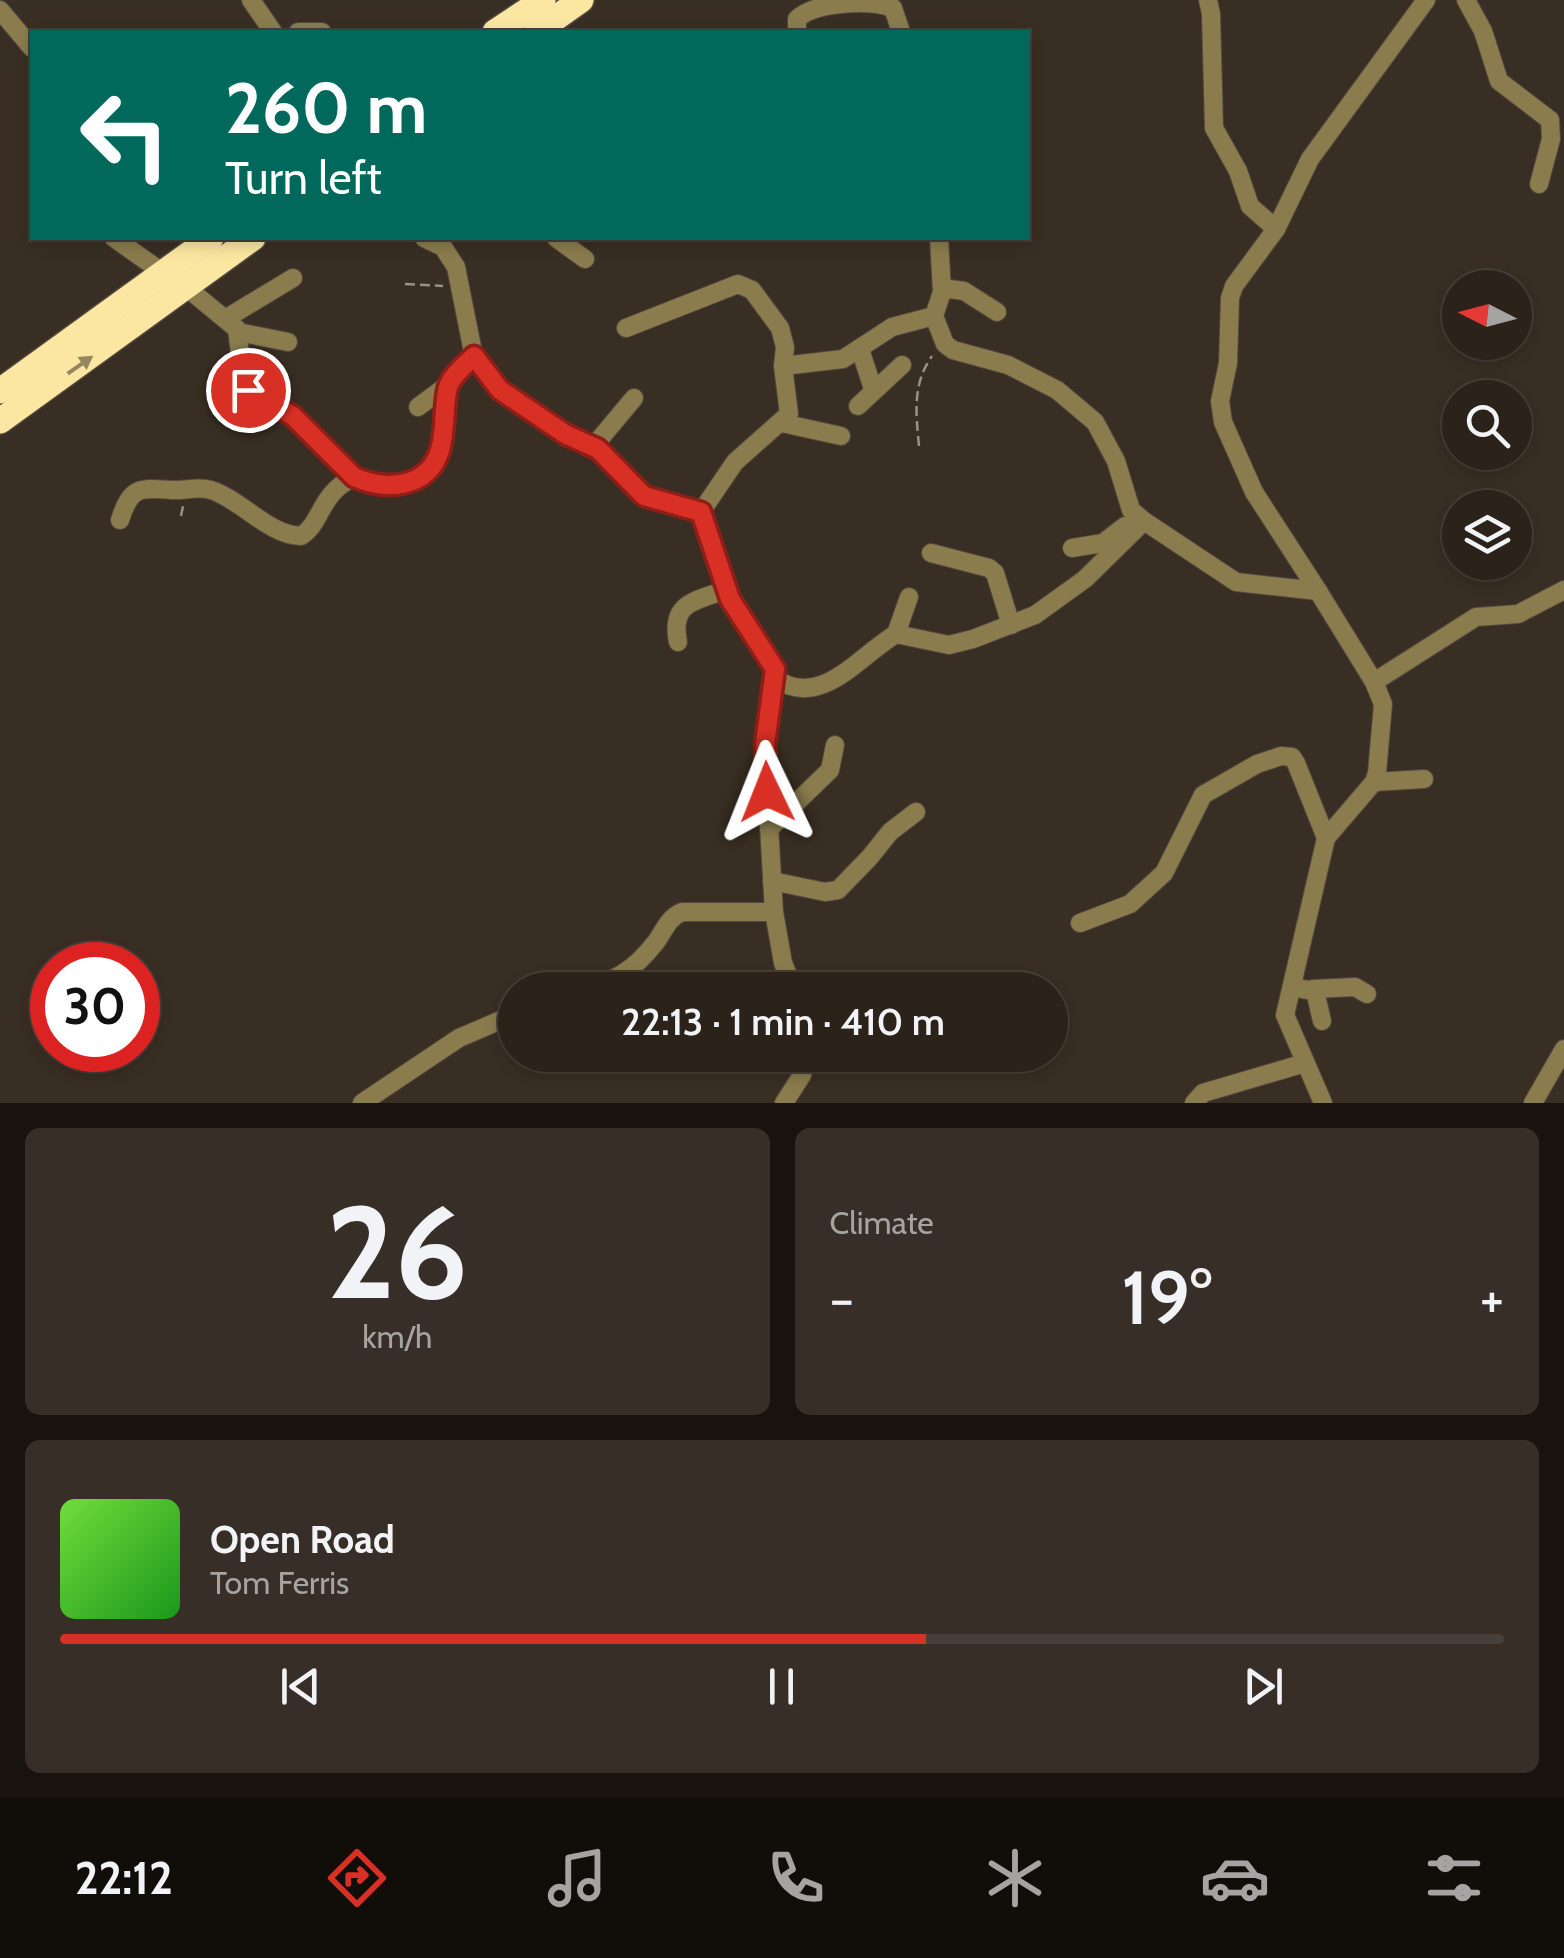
<!DOCTYPE html>
<meta charset="utf-8">
<style>
body{margin:0;font-family:Cabin,sans-serif;background:#372f27;color:#f1f3f6;height:100vh;display:flex;flex-direction:column;font-size:38px;white-space:nowrap}
*{box-sizing:border-box;margin:0}
p{font-size:32px;color:#a6a4a2}
.icon{flex:none;width:55px;height:55px;fill:none;stroke:currentColor;stroke-width:2;stroke-linecap:round;stroke-linejoin:round}
.map{position:relative;height:1103px;overflow:hidden}
.side{display:flex;flex-direction:column;gap:25px;padding:25px;background:#18130e;flex:1}
.side>*{flex:none}
.banner{position:absolute;left:30px;top:30px;width:1000px;height:210px;border-radius:0px;box-shadow:0 5px 15px #0003,0 0 0 2px #473f39;background:#00695c;color:#fff;overflow:hidden}
.needle{width:65px;rotate:276deg}
.buttons{position:absolute;left:1442px;top:270px;display:grid;gap:20px}
.buttons a{display:grid;place-items:center;width:90px;height:90px;border-radius:50%;background:#2b221a;box-shadow:0 5px 15px #0003,0 0 0 2px #473f39;font-size:50px}
.speed{position:absolute;left:30px;top:942px;display:flex;gap:20px;font-size:50px;font-weight:700;text-align:center}
.speed>*{display:grid;place-content:center;width:130px;height:130px;border-radius:50%;background:#2b221a;box-shadow:0 5px 15px #0003,0 0 0 2px #473f39;line-height:1}
.speed .limit{border:15px solid #d22;background:#fff;color:#111}
.pin{position:absolute;display:grid;place-items:center;width:85px;height:85px;color:#fff;margin:-42px;border:5px solid #fff;border-radius:50%;box-shadow:0 2px 10px #0007}
.me{position:absolute;width:110px;margin:-55px;rotate:358deg;stroke-linejoin:round;filter:drop-shadow(0 0 8px #0008)}
.turn{display:flex;align-items:center;gap:35px;height:210px;padding:0 30px;font-size:45px}
.turn .icon{width:130px;height:130px;stroke-width:2.5}
.turn b{display:block;font-size:70px;line-height:85px}
.big{font-size:75px;font-weight:600;line-height:1.1}
.side .tile{flex:1;display:flex;flex-direction:column;justify-content:center;gap:15px;min-width:0;padding:0 35px;border-radius:15px;background:#372f27}
.side .dial{align-items:center;gap:0}
.dial b{font-size:130px;line-height:1}
.song{display:flex;align-items:center;gap:30px}
.cover{width:120px;height:120px;border-radius:15px;background:linear-gradient(135deg,hsl(100 70% 55%),hsl(120 70% 35%))}
.played{height:10px;border-radius:5px;background:linear-gradient(90deg,#d93025 60%,#473f39 60%)}
.keys{display:flex;justify-content:space-around;direction:ltr}
.heat{display:flex;justify-content:space-between;align-items:center;font-size:55px;direction:ltr}
.side .tiles{flex:1;display:grid;gap:25px;grid-template-columns:1fr 1fr}
.tile:last-child{grid-column:span 2}
.trip{position:absolute;left:498px;top:972px;width:570px;height:100px;border-radius:50px;background:#2b221a;box-shadow:0 5px 15px #0003,0 0 0 2px #473f39;font-weight:600;line-height:100px;text-align:center}
.dock{display:flex;height:160px;justify-content:space-around;align-items:center;background:#110e0a;color:#a6a4a2}
.dock .icon{width:70px;height:70px}
.dock .current{color:#d93025}
.dock b{font-size:45px;color:#f1f3f6}
.map>svg:first-child{display:block}
.lines{fill:none;stroke-linecap:round;stroke-linejoin:round}
.minor-casing{stroke:#54493f;stroke-width:20}
.highway-casing{stroke:#54493f;stroke-width:28}
.path{stroke:#999087;stroke-width:2.5;stroke-dasharray:10 5;stroke-linecap:butt}
.minor{stroke:#8a7c4d;stroke-width:18}
.highway{stroke:#fbe7a2;stroke-width:25}
.oneway{fill:#94865e}
.route-casing{stroke:#8d1f18;stroke-width:25}
.route{stroke:#d93025;stroke-width:18}
</style>
<div class="map">
<svg width="1564" height="1103" viewBox="0 0 1564 1103">
<rect width="100%" height="100%" fill="#392e23"/>
<g class="lines">
<defs>
<g id="minor">
<path d="M251 0 273 32"/>
<path d="M1208 0 1211 14 1214 128 1238 171 1250 206 1276 229"/>
<path d="M1466 0 1483 31 1499 81 1550 120 1551 139 1539 184"/>
<path d="M0 10 32 48"/>
<path d="M298 32H322"/>
<path d="M797 32V19C816 1 870 0 893 8L901 32"/>
<path d="M114 238 162 272"/>
<path d="M424 238 443 247 456 267 474 357 499 390 565 434 597 449 643 496 701 512 730 599 775 669 765 755 774 912 783 963 794 990"/>
<path d="M556 238 585 259"/>
<path d="M939 238 942 292 934 316 945 344 953 350 1008 365 1057 390 1095 422 1116 461 1131 510 1144 521 1236 582 1318 591"/>
<path d="M186 287 237 329 244 387 293 416 354 477C386 491 428 489 440 450 446 430 443 407 448 387 452 374 465 365 474 357"/>
<path d="M942 288 964 291 997 312"/>
<path d="M225 319 293 278"/>
<path d="M626 328 738 284 752 290 780 328 785 347 783 366 789 414 735 462 701 512"/>
<path d="M238 332 288 342"/>
<path d="M860 349 873 389"/>
<path d="M783 366 843 359 892 327 934 316"/>
<path d="M858 406 902 365"/>
<path d="M418 407 449 384"/>
<path d="M782 423 841 436"/>
<path d="M593 447 634 398"/>
<path d="M120 520C131 485 141 488 172 490 186 491 197 486 211 490 242 500 268 535 301 536 323 522 318 495 354 477"/>
<path d="M1072 548 1103 543 1125 526"/>
<path d="M931 553 989 568 995 573 1011 625"/>
<path d="M896 634 909 597"/>
<path d="M678 642C670 603 694 601 726 590"/>
<path d="M775 678C820 711 860 655 896 634L949 645 973 639 1035 615 1085 579 1144 521"/>
<path d="M1374 682 1476 617 1518 614 1564 590"/>
<path d="M1374 782 1424 779"/>
<path d="M769 829 830 770 835 745"/>
<path d="M772 881 825 892 838 890 870 857 890 832 916 812"/>
<path d="M1080 923 1130 904 1164 873 1203 795 1257 764 1281 756 1292 757 1296 763 1326 838"/>
<path d="M1302 989 1315 991 1322 1021"/>
<path d="M1313 989 1355 987 1367 994"/>
<path d="M582 990C617 980 633 971 656 942 664 931 668 918 682 912H774"/>
<path d="M362 1103 459 1038 515 1014"/>
<path d="M784 1103 802 1075 808 1055"/>
<path d="M1194 1103 1203 1093 1305 1063"/>
<path d="M1323 1103 1285 1015 1326 838 1374 782 1377 773 1383 704 1374 682 1318 591 1254 492 1223 422 1220 401 1228 363 1230 298 1234 286 1276 229 1310 159 1426 0"/>
<path d="M1533 1103 1564 1049"/>
</g>
<g id="highway">
<path d="M495 32 543 0"/>
<path d="M536 32 581 0"/>
<path d="M0 391 211 238"/>
<path d="M0 421 253 238"/>
</g>
</defs>
<use href="#minor" class="minor-casing"/>
<use href="#highway" class="highway-casing"/>
<g class="path">
<path d="M405 284 443 286"/>
<path d="M919 446C916 414 912 384 932 356"/>
<path d="M181 516 183 506"/>
</g>
<use href="#minor" class="minor"/>
<use href="#highway" class="highway"/>
</g>
<defs><path id="oneway-solid" d="M-6-.8H1V-3.2L6.5 0L1 3.2V.8H-6Z" transform="scale(2.5)"/></defs>
<use class="oneway" href="#oneway-solid" transform="translate(80 365) rotate(-35)"/>
<g class="lines">
<defs>
<path id="route" d="M248 390 293 416 354 477C386 491 428 489 440 450 446 430 443 407 448 387 452 375 465 365 474 356L500 390 565 434 598 449 644 496 701 512 730 599 775 669 765 744 767 792"/>
</defs>
<use href="#route" class="route-casing"/>
<use href="#route" class="route"/>
</g>
</svg>
<div class="buttons">
<a><svg class="needle" viewBox="-14 -14 28 28"><path d="M0-13l5 13h-10z" fill="#e53935"/><path d="M0 13l5-13h-10z" fill="#a6a4a2"/></svg></a>
<a><svg class="icon" aria-label="search" viewBox="0 0 24 24"><circle cx="10" cy="10" r="6"/><path d="M15 15l6 6"/></svg></a>
<a><svg class="icon" aria-label="layers" viewBox="0 0 24 24"><path d="M12 4l9 5-9 5-9-5zM3 14l9 5 9-5"/></svg></a>
</div>
<div class="speed"><div class="limit">30</div></div>
<div class="pin" style="left:248px;top:390px;background:#d93025"><svg class="icon" aria-label="arrive" viewBox="0 0 24 24"><path d="M6 21V4h12l-3 4 3 4H6"/></svg></div>
<svg class="me" style="left:767px;top:792px" viewBox="-20 -20 40 40"><path d="M0-17L14 15 0 8-14 15z" fill="#d93025" stroke="#fff" stroke-width="4"/></svg>
<div class="trip">22:13 · 1 min · 410 m</div>
<div class="banner">
<div class="turn"><svg class="icon" aria-label="left" viewBox="0 0 24 24"><path d="M17 20v-9H6M10 6l-5 5 5 5"/></svg><div><b>260 m</b>Turn left</div></div>
</div>
</div>
<section class="side">
<div class="tiles">
<div class="tile dial"><b>26</b><p>km/h</p></div>
<div class="tile"><p>Climate</p>
<div class="heat"><a>−</a><b class="big">19°</b><a>+</a></div>
</div>
<div class="tile">
<div class="song"><i class="cover"></i><div><b>Open Road</b><p>Tom Ferris</p></div></div>
<div class="played"></div>
<div class="keys"><svg class="icon" aria-label="previous" viewBox="0 0 24 24"><path d="M18 5L8 12l10 7zM5 5v14"/></svg><svg class="icon" aria-label="pause" viewBox="0 0 24 24"><path d="M8 5v14M16 5v14"/></svg><svg class="icon" aria-label="next" viewBox="0 0 24 24"><path d="M6 5l10 7-10 7zM19 5v14"/></svg></div>
</div>
</div>
</section>
<nav class="dock">
<b>22:12</b>
<svg class="icon current" aria-label="directions" viewBox="0 0 24 24"><path d="M12 3l9 9-9 9-9-9zM9 14v-3h6M13 9l2 2-2 2"/></svg>
<svg class="icon" aria-label="music" viewBox="0 0 24 24"><path d="M9 18V5l10-2v13"/><circle cx="6" cy="18" r="3"/><circle cx="16" cy="16" r="3"/></svg>
<svg class="icon" aria-label="phone" viewBox="0 0 24 24"><path d="M5 4h4l2 5-3 2q2 4 5 5l2-3 5 2v4C11 20 4 13 5 4z"/></svg>
<svg class="icon" aria-label="climate" viewBox="0 0 24 24"><path d="M12 3v18M4 7l16 10M4 17L20 7"/></svg>
<svg class="icon" aria-label="car" viewBox="0 0 24 24"><path d="M5 17H2v-5l4-1 3-4h7l3 4 3 1v5h-3M9 17h6M6 11h13"/><circle cx="7" cy="17" r="2"/><circle cx="17" cy="17" r="2"/></svg>
<svg class="icon" aria-label="filters" viewBox="0 0 24 24"><path d="M4 7h16M4 17h16"/><circle cx="9" cy="7" r="2"/><circle cx="15" cy="17" r="2"/></svg>
</nav>
